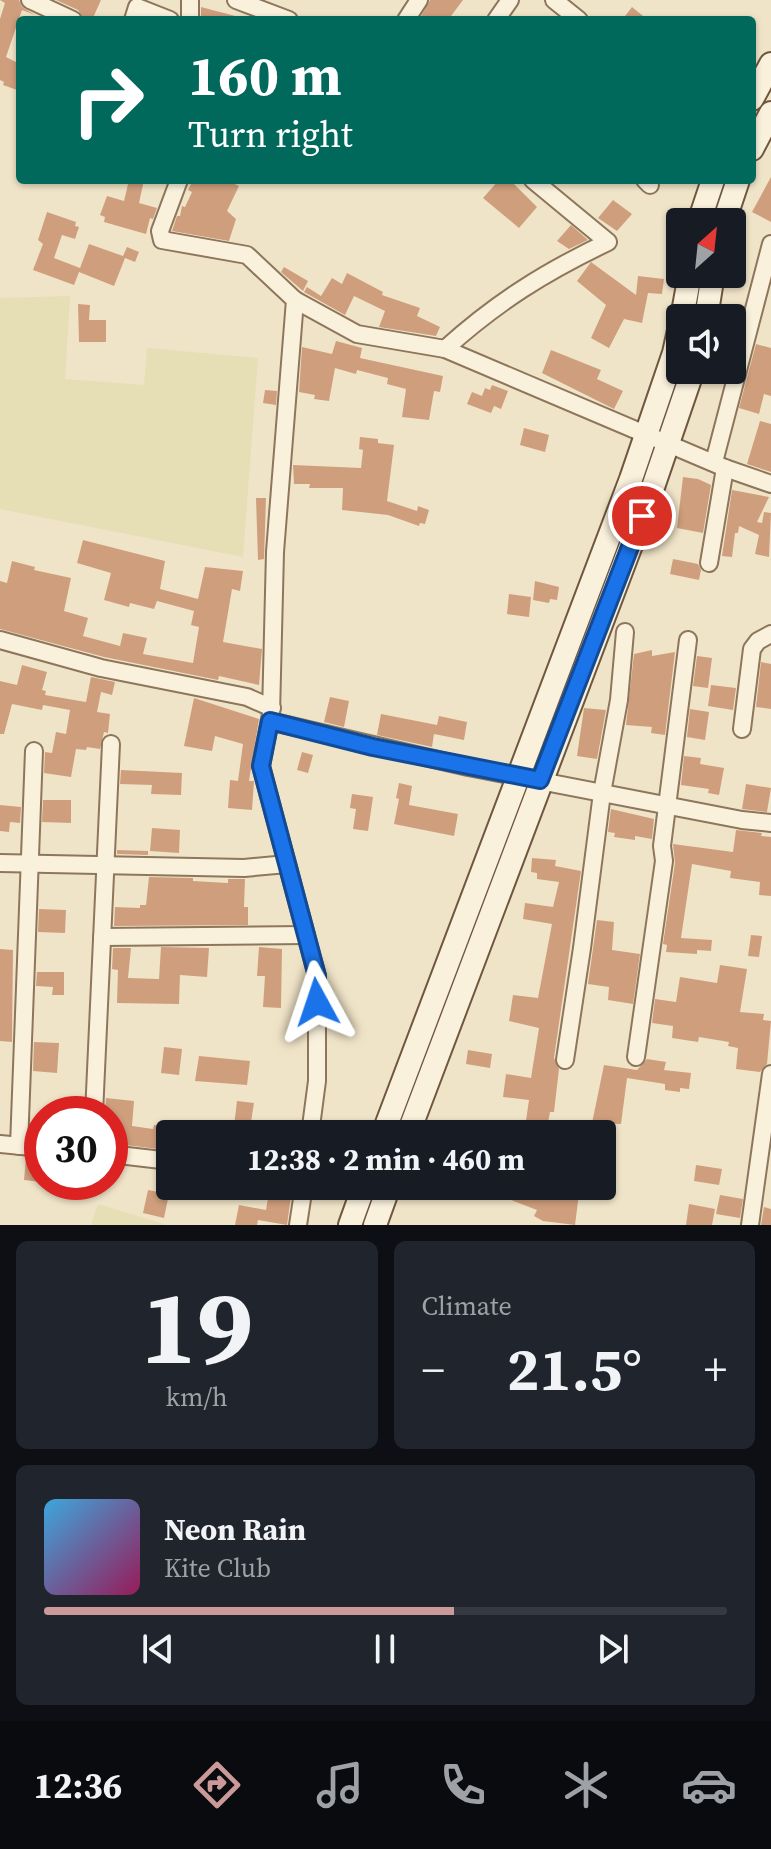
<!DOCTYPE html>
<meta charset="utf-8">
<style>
body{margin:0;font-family:"Source Serif 4",serif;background:#20242c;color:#f1f3f6;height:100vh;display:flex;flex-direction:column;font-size:30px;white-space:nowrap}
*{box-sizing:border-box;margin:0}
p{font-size:26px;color:#9ea1a6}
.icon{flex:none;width:44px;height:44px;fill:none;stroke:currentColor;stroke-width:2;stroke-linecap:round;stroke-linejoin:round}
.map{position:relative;height:1225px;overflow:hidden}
.panel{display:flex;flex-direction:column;gap:16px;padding:16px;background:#0d0f14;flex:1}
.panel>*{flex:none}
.top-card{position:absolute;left:16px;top:16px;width:740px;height:168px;border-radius:8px;box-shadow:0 2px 6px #0004;background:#00695c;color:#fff;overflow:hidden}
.needle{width:52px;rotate:27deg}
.controls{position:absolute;left:666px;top:208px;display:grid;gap:16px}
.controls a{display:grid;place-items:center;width:80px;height:80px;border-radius:8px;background:#171b24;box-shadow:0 2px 6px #0004;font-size:40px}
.speed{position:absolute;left:24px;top:1096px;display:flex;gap:16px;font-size:40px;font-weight:700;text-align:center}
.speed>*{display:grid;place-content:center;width:104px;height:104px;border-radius:50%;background:#171b24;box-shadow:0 2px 6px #0004;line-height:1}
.speed .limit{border:12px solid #d22;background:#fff;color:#111}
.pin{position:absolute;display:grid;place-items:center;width:68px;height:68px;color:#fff;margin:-34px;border:4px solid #fff;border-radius:50%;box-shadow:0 2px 8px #0007}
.me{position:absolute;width:88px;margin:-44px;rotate:355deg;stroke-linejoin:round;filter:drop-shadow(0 0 6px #0008)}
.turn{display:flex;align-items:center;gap:28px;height:168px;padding:0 40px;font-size:36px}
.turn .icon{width:104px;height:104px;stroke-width:2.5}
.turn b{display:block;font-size:56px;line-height:68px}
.big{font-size:60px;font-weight:700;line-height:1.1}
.panel .card{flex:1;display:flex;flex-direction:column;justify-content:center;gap:12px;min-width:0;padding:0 28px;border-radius:12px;background:#20242c}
.panel .dial{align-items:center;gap:0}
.dial b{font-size:104px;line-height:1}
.song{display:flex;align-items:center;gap:24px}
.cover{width:96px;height:96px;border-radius:12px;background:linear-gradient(135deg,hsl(200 70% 55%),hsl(330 70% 35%))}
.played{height:8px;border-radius:4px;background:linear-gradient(90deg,#cc999b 60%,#363941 60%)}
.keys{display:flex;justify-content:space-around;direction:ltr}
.heat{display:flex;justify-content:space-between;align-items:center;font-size:44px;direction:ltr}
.panel .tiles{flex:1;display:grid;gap:16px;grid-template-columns:1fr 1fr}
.card:last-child{grid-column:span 2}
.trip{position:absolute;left:156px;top:1120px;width:460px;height:80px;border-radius:8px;background:#171b24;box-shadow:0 2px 6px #0004;font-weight:700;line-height:80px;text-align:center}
.tabs{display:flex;height:128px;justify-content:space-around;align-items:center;background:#090b0e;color:#9ea1a6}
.tabs .icon{width:56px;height:56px}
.tabs .selected{color:#cc999b}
.tabs b{font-size:36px;color:#f1f3f6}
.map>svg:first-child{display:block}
.farmland{fill:#e6deb5}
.building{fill:#cf9f7d}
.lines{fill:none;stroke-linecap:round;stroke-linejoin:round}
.street-casing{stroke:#8d765c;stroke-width:20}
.secondary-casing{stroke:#6f573f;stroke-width:26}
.street{stroke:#faf1dc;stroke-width:16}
.secondary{stroke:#faf1dc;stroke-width:22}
.route-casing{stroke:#114b97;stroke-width:20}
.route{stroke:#1a73e8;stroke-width:14}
</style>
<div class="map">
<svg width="771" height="1225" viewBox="0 0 771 1225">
<rect width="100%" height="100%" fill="#f0e4c8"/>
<g class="farmland">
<path d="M70 296 65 379 144 385 147 348 258 358 243 557 0 509V298Z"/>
<path d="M98 1204 167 1225H91Z"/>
</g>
<g class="building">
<path d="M0 0H19L22 7 35 15 22 10 6 57 20 64V91L3 85 4 82 0 80V19L5 3Z"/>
<path d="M56 0H101L92 20H84L78 10Z"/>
<path d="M430 0H463L448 20H419Z"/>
<path d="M201 7 239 17 238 20H201Z"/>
<path d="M632 7 648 20H622Z"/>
<path d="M771 177V222L752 212Z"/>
<path d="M129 180H144L139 203 157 208 153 219 150 218 146 234 104 222 105 217 100 215 107 196 124 201Z"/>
<path d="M193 180H226L239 186 227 211 236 219 229 241 172 231 177 216H180L182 206 185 207 192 192 188 190Z"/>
<path d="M499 180H510L537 207 519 228 483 198Z"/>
<path d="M613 200 632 214 617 231 598 218Z"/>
<path d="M47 212 76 222 75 226 79 227 75 239 62 235 54 258 80 268 89 244 123 256 127 247 139 252 135 262 125 258 114 286 79 272 74 285 33 270 43 244 38 240Z"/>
<path d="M571 225 588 240 569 249 557 241Z"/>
<path d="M591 262 636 295 638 276 664 279 662 294 648 293 642 323 624 319 609 348 591 338 606 305 577 281Z"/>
<path d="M284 267 308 281 303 291 281 272Z"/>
<path d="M347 273 383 292 382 295 420 308 417 316 440 327 436 336 379 327 385 311 354 296 345 315 304 292 307 287 321 296 332 278 342 284Z"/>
<path d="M78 304 90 305 89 320H106V342H79Z"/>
<path d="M336 341 362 348 360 358 443 376 440 392 434 391 429 420 402 417 406 389 387 384 388 378 357 370 356 374 335 368 329 401 314 399 315 395 299 392 302 347 332 354Z"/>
<path d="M756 344 771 348V396L764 394 759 414 739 408Z"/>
<path d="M551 350 601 370 597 379 623 391 614 409 542 373Z"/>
<path d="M492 385 508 391 501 409 494 406 491 413 467 404 472 392 482 396 485 388 490 390Z"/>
<path d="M265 390 277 391 276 405 263 403Z"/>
<path d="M760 421 771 424V472L747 464Z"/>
<path d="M524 428 549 435 545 452 520 445Z"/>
<path d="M360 437 378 439V443L394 445 387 501 417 511 418 506 429 510 425 524 420 523 419 526 388 515 342 510 343 488H309L310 484H294L293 465 361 468 363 450 359 449Z"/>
<path d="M683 477 698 479 711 485 703 533 677 528Z"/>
<path d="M732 490 769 497 757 522 762 523 764 512 771 513 769 557 755 554 759 535 739 526 738 533H735L732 557 722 556Z"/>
<path d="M256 498H266L264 559 258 560Z"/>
<path d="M83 540 165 561 160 589 198 599 205 567 243 571 240 591 232 589 223 642 262 649 259 685 219 676 218 680 104 657 0 629V581L7 583 12 561 35 567 34 570 71 578 64 611 88 618 83 636 120 646 123 633 147 638 143 654 193 663 199 627 191 625 194 611 157 601 154 609 130 603 129 607 104 600 111 573 77 563Z"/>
<path d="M673 559 698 564 701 570 699 580 670 574Z"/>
<path d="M535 581 559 587 557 600 550 599 549 603 533 600Z"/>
<path d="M509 594 531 597 529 617 507 614Z"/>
<path d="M652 650V656L675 652 665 735 651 733 652 727 626 725 634 654Z"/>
<path d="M697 656 712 658 708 688 693 686Z"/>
<path d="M761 662 771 664V709L756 707Z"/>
<path d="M22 665 47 672 42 690 46 691 45 695 86 702 91 677 115 682 112 695 101 692 97 712 110 714 108 733 104 732 100 749 87 747 86 750 76 749 71 777 44 773 45 752 52 753 56 732 66 734 70 710 43 705 42 710 12 704 4 734H0V681L17 685Z"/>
<path d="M711 685 736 688 733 710 708 706Z"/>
<path d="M330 697 349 701 344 727 324 722Z"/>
<path d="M194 698 259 719 249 781H254L252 810 228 808 230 780 238 781 243 744 215 736 212 751 184 746Z"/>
<path d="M584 708 606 710 597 759 577 756Z"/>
<path d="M690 709 709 712 705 740 687 737Z"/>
<path d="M381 714 437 725 439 716 467 722 464 740 434 734 432 747 377 735Z"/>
<path d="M302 752 313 755 308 773 297 770Z"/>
<path d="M684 756 701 758 700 764 724 768 719 795 708 793 709 789 681 785Z"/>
<path d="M121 770 182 773 181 795 151 794 152 785 120 784Z"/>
<path d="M399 783 412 786 409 805 458 814 454 836 394 824 399 799 396 798Z"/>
<path d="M746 784 771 788 767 812 742 809Z"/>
<path d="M352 794 373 797 368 831 353 829 356 809 350 808Z"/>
<path d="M43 800H71V823L42 822Z"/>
<path d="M0 805 21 807 20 823 10 822 9 832 0 831Z"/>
<path d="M611 809 654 819 652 839 635 836V840L614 837 615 833 608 832Z"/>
<path d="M152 828 180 830 179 853 150 851Z"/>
<path d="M736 830 762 833 761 836 771 837V896L759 895 760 882 730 878 731 871 692 864 681 938 712 940 711 951 697 950V954L666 952 667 945 663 944 675 863 673 844 733 852Z"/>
<path d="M117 850 148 851V855L117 854Z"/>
<path d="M532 858 556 860 555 866 581 871 554 1058 559 1069 554 1112H550L546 1134H524L529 1100 503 1097 506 1074 531 1078 539 1028 509 1021 513 995 538 998 552 924 523 919 525 903 553 907 559 882 537 879V873L531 872Z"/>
<path d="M149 877 193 878V881L228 883V879H245L244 907H248V925L114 926 115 907 140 908V905H146Z"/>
<path d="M39 909 66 910 65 933 38 932Z"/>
<path d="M597 920 614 922 612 950 640 954 633 1004 608 1000 609 987 588 984Z"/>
<path d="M751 935 762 936 759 957 748 956Z"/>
<path d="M161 947 209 948 207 977 180 975 179 1004 117 1003 118 970 112 969 113 948H131L128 978 159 979Z"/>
<path d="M259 947 282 949 281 1008 263 1007 265 976H257Z"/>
<path d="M0 949 13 950 12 1042 0 1041Z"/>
<path d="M720 965 747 969 740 1012 764 1014 763 1020 771 1021 767 1064 760 1072 736 1069 738 1048 728 1046 729 1042 699 1037 698 1042 672 1038 673 1026 652 1023 655 999 676 1002 680 977 717 983Z"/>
<path d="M37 972H64V995H52L53 987 36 986Z"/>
<path d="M34 1042 59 1043 57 1073 33 1071Z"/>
<path d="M164 1047 182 1049 179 1075 161 1073Z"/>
<path d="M468 1050 492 1054 490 1068 466 1064Z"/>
<path d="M199 1056 250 1061 247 1085 195 1081Z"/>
<path d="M647 1059 666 1062 664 1070 691 1073 689 1089 680 1088V1092L665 1090V1084L627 1078 621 1124 592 1123 604 1065 637 1070Z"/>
<path d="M106 1098 134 1101 132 1126 153 1129 154 1125 169 1127 166 1150 110 1143V1111H105Z"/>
<path d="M237 1101 254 1103 250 1128 234 1126Z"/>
<path d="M26 1158 42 1159V1182L24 1180Z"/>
<path d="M696 1165 722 1169 719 1185 694 1181Z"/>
<path d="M602 1169 612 1170 607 1198 602 1197Z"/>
<path d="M270 1186 292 1189 287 1225 258 1220 257 1225H235L239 1205 266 1210Z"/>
<path d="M517 1186H526L551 1196 552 1186H580L575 1225 543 1221 534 1216 537 1210 511 1200Z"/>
<path d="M148 1190 169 1194 164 1218 143 1213Z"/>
<path d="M720 1195 743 1199 740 1218 716 1214Z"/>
<path d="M689 1204 715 1209 712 1225H686Z"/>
<path d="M764 1207 771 1209V1225H761Z"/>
</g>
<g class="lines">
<defs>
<g id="street">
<path d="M30 0 73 20"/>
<path d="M190 0V20"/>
<path d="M236 0 289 20"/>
<path d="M554 0 579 20"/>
<path d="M133 20 137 7 170 20"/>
<path d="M406 20 419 0"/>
<path d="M496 20 510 0"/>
<path d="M179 180 160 231 162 240 247 255 295 300 275 552 271 714 261 766 317 976V1081L310 1134"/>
<path d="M645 180 650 185"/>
<path d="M295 300 357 334 445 349 725 468 771 484"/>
<path d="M445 349C497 302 545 272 608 242L533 180"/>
<path d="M714 462 771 244"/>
<path d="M709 563 725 468"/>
<path d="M0 640 101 668 247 697 272 708"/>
<path d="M270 721 468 767 742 820 771 823"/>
<path d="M742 729 752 649 758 641 771 634"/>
<path d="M0 863 244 868 287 864"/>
<path d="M102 937 306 935"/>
<path d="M636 1057 664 861 662 846 688 640"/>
<path d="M565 1060 582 948 602 793 619 700 625 632"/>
<path d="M94 1114 111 744"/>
<path d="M0 1144 42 1148"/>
<path d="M19 1146 34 751"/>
<path d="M110 1154 170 1161"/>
<path d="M298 1225 304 1186"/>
<path d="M750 1225 771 1074"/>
</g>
<g id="secondary">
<path d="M752 99 771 64"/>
<path d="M752 149 771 113"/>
<path d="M699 222 713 180"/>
<path d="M724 222 738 180"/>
<path d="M682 318 690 274"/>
<path d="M706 318 713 274"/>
<path d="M383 1134 631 479 674 353 680 326"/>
<path d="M408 1134 653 487 693 370"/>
<path d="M350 1225 364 1186"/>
<path d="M375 1225 389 1186"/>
</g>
</defs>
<use href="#street" class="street-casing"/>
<use href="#secondary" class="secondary-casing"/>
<use href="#street" class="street"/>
<use href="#secondary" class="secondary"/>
</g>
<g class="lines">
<defs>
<path id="route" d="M317 1002V976L261 766 270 721 373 747 540 780 642 516"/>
</defs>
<use href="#route" class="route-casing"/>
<use href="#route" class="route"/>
</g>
</svg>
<div class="controls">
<a><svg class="needle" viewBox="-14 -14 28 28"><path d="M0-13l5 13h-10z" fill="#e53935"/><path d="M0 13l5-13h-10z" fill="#9ea1a6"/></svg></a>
<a><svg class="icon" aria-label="sound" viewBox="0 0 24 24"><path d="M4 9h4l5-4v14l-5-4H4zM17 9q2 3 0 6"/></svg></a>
</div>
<div class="speed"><div class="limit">30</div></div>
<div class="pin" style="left:642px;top:516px;background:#d93025"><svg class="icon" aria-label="arrive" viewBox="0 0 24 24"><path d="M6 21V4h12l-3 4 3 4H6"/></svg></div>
<svg class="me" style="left:317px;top:1002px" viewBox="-20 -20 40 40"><path d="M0-17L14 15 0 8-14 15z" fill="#1a73e8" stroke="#fff" stroke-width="4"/></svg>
<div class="trip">12:38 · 2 min · 460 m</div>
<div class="top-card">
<div class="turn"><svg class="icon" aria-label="right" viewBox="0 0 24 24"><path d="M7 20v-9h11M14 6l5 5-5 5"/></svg><div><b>160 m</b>Turn right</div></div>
</div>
</div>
<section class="panel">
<div class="tiles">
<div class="card dial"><b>19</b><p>km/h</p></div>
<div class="card"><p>Climate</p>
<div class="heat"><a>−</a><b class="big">21.5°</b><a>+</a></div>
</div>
<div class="card">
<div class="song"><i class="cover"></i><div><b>Neon Rain</b><p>Kite Club</p></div></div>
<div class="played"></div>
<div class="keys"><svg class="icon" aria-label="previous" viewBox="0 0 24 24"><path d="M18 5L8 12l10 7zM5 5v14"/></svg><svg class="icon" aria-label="pause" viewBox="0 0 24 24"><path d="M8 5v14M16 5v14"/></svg><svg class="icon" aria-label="next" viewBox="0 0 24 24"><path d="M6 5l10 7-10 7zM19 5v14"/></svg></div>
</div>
</div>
</section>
<nav class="tabs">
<b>12:36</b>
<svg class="icon selected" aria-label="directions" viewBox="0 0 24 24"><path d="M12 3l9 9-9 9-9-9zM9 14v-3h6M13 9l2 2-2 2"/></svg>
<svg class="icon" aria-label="music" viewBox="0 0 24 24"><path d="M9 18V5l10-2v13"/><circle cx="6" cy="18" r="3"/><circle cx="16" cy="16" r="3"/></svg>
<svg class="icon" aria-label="phone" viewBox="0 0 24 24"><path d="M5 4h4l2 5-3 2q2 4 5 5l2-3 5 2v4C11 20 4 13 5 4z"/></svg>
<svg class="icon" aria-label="climate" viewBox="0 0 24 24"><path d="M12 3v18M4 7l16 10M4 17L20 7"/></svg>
<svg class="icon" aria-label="car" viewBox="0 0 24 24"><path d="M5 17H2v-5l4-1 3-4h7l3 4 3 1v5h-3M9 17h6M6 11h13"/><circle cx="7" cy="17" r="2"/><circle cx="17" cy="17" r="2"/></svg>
</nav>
